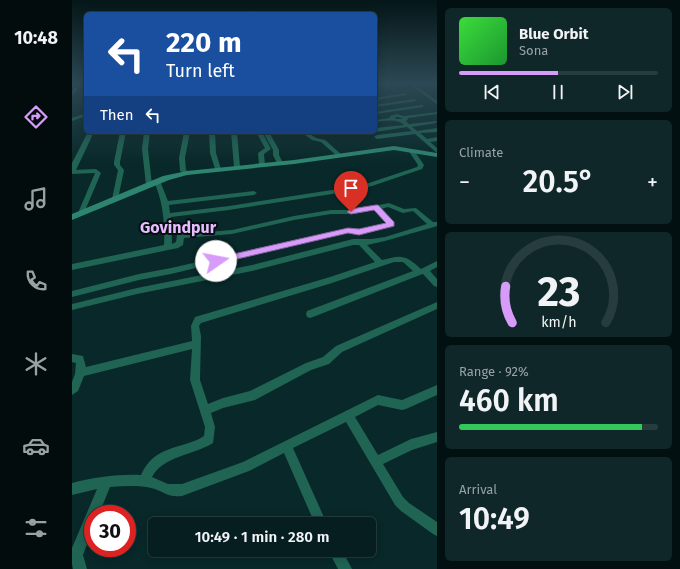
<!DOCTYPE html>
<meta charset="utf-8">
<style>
body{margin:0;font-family:"Fira Sans",sans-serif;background:#0f2728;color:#f1f3f6;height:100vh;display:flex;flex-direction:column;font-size:15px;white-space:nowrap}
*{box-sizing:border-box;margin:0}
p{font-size:13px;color:#98a2a4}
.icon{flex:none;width:22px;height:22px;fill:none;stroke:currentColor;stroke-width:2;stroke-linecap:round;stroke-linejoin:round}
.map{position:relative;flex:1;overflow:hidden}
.sheet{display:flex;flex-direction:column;gap:8px;padding:8px;background:#031011;width:243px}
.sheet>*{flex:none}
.top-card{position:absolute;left:12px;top:12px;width:293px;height:122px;border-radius:6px;box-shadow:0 2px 10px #0003,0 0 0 1px #273c3d;background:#1a4fa0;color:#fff;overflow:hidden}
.speed{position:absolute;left:12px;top:505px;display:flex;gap:8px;font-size:20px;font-weight:700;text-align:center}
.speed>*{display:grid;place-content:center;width:52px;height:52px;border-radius:50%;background:#061e1f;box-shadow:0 2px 10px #0003,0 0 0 1px #273c3d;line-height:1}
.speed .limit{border:6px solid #d22;background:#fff;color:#111}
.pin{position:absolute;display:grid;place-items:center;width:34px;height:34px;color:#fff;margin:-41px -17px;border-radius:50% 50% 50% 0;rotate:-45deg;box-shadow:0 0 4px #0007}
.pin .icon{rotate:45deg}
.me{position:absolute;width:44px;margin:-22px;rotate:78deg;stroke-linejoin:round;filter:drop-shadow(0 0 3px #0008)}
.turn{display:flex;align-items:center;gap:14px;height:84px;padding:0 16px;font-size:18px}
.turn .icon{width:52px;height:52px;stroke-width:2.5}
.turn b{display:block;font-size:28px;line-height:34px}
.then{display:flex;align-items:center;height:38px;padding:0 16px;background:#0003;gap:8px;font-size:15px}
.big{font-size:30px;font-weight:600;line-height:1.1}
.sheet .widget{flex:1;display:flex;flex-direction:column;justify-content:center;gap:6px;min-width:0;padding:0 14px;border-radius:6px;background:#0f2728}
.sheet .dial{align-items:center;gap:0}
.dial svg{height:104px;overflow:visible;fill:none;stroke:#273c3d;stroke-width:7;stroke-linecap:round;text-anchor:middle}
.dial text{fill:#f1f3f6;stroke:none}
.song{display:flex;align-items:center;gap:12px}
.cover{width:48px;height:48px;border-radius:6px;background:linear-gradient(135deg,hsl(120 70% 55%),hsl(130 70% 35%))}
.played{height:4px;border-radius:2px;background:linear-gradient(90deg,#d79bf9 50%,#273c3d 50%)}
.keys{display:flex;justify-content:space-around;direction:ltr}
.heat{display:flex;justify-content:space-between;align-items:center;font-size:22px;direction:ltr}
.charge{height:6px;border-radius:3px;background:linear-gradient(90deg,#34c759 92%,#273c3d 0)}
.trip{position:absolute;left:76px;top:517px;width:228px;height:40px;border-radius:6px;background:#061e1f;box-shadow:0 2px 10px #0003,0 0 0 1px #273c3d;font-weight:600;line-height:40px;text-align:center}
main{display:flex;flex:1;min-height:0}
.menu{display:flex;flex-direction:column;width:72px;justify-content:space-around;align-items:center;background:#020c0c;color:#98a2a4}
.menu .icon{width:28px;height:28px}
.menu .current{color:#d79bf9}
.menu b{font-size:18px;color:#f1f3f6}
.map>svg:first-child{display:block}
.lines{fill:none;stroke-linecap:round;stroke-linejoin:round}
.minor{fill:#206453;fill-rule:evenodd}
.tertiary{fill:#206453;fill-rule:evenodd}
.secondary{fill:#2e856f;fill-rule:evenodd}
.rail-casing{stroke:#799191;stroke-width:2}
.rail{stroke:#040f0f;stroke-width:1;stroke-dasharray:3.5;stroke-linecap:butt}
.route{fill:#d79bf9;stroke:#8c65a2}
.labels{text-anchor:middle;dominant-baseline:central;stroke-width:4;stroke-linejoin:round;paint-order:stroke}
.district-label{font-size:16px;font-weight:bold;fill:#e6bcfe;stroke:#040f0f}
</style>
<main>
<nav class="menu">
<b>10:48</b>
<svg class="icon current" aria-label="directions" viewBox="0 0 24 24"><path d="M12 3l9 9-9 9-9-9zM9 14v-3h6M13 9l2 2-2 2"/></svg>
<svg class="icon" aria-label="music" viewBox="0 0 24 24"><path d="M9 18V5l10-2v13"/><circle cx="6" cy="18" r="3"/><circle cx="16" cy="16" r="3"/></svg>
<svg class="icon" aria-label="phone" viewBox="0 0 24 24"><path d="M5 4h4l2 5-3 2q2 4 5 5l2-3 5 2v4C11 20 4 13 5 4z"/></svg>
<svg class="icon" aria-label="climate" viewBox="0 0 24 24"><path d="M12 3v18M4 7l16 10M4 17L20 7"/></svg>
<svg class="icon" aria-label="car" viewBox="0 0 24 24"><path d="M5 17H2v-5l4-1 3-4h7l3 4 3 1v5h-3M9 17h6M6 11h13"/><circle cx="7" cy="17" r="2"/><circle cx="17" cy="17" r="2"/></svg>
<svg class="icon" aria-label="filters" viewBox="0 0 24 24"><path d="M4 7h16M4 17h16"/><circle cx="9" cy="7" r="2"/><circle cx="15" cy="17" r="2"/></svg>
</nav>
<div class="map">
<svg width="365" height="569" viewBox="0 0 365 569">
<rect width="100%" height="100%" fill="#082829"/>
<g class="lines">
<g class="minor">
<path d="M335 83H340L365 101V104Z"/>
<path d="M316 84 318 85 317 86 303 88V86Z"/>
<path d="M333 93 335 94V95L303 100V98Z"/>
<path d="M342 99 344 100V101L303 107V105Z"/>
<path d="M349 105H351V107L303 114V112Z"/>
<path d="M365 112V114L336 118V119L334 121 337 124 365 121 364 123 340 127 345 131 365 128V132L348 133 355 139 365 137V141L358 142 365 148V153L343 134 305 139 302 137 305 135 340 131 335 127 303 132V128L332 125C325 118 312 121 303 122V120L318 118V116L325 114 332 116ZM323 117H327L331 119H324Z"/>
<path d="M14 113V116L0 121V118Z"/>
<path d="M48 132H54L48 162V165L52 170 46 199 43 201 40 199 46 170 42 165V162Z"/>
<path d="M72 132H78L76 149 80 185 77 187 74 185 70 149Z"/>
<path d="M112 132H118L113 158 114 170 118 173 115 175 108 171 107 158Z"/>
<path d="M137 132H143L144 153 149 169 148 170 143 169 138 153Z"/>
<path d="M159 132H165L168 167 165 169 162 167Z"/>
<path d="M184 132H190L199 149 192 154 193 165 190 167 187 165 186 153 193 148Z"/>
<path d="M191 132H197L207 150V155L211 163 210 164 205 163 201 155V150Z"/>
<path d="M229 132H235L244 138 253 140 270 155 265 156 249 142 240 140Z"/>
<path d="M337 149H341L352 165 350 169 300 186 273 192 157 210 99 217 100 244 104 242 105 235 112 234 160 230 222 216 259 210H281L317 203 332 209 344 208 361 222H365V226L362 227 313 241 295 245 310 260C329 255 333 254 349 269L365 261V267L358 271 365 279V287L362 286 351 274 348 275 241 317 238 318 235 317 234 314 235 311 341 271 331 262H322L260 283 129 323 127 326 129 336 128 380 136 404 151 398 178 391 234 363 251 357 264 346 365 302V309L270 352 257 364 239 370 183 400 151 408 139 413 143 427 141 443C122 455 91 456 80 477L96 484H110L171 462 306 395 330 400 365 385V395L334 409 330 410 306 405 283 417 306 455 339 439 365 432V442L340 450 311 464 331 497 337 503 365 522V536L361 534 329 511 323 505 274 422 221 448 255 524H243L212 453 177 471 110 496C96 498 92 491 79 488 67 485 52 486 38 487L27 514H21V528L11 555 15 569H1L0 564V548L25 489 0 495V483C23 477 46 474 69 475 82 447 102 450 127 439L132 436 133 427 118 380 120 349 12 376 6 391 0 395V382L3 374 4 363 0 362V354L11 356 14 367 120 341 119 326 123 317 258 277 303 262 287 245H281L180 271 65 294 0 310V304L65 288 180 265 281 239H299L313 237 355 224 341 211 331 213 316 207 309 209 320 220 322 225 321 227 287 234 276 232 248 238 99 274 67 280 0 297V291L67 274 99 268 276 228 287 230 315 224 303 210 281 214H259L222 220 160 234 112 238 111 245 106 248 0 270V264L92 245C93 222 91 203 82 181L83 180 85 179 88 181 96 201 182 191 185 193 182 195 97 205 98 213 157 206 273 188 297 183 345 167 346 165 336 150Z"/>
<path d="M24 169 29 173 12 213 11 215H7L6 213 23 173 0 174V170Z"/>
<path d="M256 550H270L280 569H266Z"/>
</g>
<path class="tertiary" d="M16 132H22L4 170 0 172V163Z"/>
<path class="secondary" d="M322 146 365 153V157L322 150 222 164 115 175 97 180 0 220V214L91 176 115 171 222 160Z"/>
<defs>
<path id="rail" d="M0 94 8 83"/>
</defs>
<use href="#rail" class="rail-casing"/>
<use href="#rail" class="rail"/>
</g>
<linearGradient id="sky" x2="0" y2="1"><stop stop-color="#041617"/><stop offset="0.51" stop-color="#2c4854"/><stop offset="1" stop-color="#2c4854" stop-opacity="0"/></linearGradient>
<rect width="365" height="163" fill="url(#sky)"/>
<path class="route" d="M304 205H306L322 222V226L287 235 276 233 144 264 139 261 144 258 276 228 287 229 314 223 302 210 279 214 275 212 279 209Z"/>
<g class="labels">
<g class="district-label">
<text x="106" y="227">Govindpur</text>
</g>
</g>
</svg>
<div class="speed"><div class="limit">30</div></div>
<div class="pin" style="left:279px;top:212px;background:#d93025"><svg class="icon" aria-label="arrive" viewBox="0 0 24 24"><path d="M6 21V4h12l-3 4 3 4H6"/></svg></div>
<svg class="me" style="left:144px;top:261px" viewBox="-20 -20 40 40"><circle r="19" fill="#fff"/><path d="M0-13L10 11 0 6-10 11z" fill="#d79bf9"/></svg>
<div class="trip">10:49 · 1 min · 280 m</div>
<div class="top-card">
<div class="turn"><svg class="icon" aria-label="left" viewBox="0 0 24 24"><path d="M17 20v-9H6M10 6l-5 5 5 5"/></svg><div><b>220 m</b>Turn left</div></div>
<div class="then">Then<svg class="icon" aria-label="left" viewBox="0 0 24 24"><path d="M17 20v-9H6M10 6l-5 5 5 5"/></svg></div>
</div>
</div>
<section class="sheet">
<div class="widget">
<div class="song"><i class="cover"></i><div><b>Blue Orbit</b><p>Sona</p></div></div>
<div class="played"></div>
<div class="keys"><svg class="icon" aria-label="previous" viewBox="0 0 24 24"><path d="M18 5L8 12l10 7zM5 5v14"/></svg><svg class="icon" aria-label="pause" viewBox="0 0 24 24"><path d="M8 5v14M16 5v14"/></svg><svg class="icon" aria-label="next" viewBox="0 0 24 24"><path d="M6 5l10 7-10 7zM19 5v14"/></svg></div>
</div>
<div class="widget"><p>Climate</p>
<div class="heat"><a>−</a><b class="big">20.5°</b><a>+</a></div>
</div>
<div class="widget dial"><svg viewBox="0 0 100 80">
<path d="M14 69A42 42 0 1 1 86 69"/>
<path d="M14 69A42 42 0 0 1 9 41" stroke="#d79bf9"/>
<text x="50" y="56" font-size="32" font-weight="700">23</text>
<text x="50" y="72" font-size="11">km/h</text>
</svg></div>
<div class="widget"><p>Range · 92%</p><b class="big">460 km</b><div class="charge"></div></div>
<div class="widget"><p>Arrival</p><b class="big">10:49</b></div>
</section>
</main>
